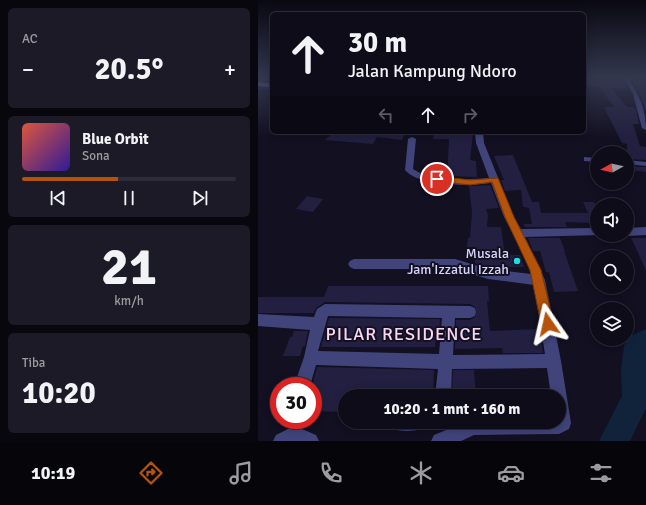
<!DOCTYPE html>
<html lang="id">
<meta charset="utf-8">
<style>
body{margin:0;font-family:Signika,sans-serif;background:#1c1a26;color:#f1f3f6;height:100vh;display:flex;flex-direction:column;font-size:15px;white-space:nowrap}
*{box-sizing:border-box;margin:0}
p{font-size:13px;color:#9b9ba2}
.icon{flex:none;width:22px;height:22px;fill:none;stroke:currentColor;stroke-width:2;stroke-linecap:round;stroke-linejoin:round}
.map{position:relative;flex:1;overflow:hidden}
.sheet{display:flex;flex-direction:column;gap:8px;padding:8px;background:#08070e;width:258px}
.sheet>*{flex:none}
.hud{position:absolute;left:12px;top:12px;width:316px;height:122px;border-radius:6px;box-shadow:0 2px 10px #0003,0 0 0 1px #2e2c38;background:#0e0c19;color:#f1f3f6;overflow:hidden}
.needle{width:26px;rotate:262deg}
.controls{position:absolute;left:332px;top:146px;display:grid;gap:8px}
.controls a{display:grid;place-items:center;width:44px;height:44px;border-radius:50%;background:#0e0c19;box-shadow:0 2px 10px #0003,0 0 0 1px #2e2c38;font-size:20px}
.speed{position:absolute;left:12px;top:377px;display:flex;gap:8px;font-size:20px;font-weight:700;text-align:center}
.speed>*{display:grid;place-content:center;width:52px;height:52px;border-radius:50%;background:#0e0c19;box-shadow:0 2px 10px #0003,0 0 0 1px #2e2c38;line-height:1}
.speed .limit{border:6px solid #d22;background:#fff;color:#111}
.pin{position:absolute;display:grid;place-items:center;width:34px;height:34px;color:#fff;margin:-17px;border:2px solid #fff;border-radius:50%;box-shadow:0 1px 4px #0007}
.me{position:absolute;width:44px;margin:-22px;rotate:349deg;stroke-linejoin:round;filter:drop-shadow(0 0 3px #0008)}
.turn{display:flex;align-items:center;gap:14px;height:84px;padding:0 12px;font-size:18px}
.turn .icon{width:52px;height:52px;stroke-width:2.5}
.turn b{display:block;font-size:28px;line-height:34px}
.lanes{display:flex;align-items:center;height:38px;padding:0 12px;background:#0003;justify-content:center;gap:20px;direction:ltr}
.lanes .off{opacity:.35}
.big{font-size:30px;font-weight:800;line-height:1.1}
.sheet .card{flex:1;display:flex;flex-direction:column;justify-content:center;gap:6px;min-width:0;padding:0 14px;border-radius:6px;background:#1c1a26}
.sheet .dial{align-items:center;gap:0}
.dial b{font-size:52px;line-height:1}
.song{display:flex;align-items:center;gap:12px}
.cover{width:48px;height:48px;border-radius:6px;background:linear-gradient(135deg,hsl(10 70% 55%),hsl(250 70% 35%))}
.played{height:4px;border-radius:2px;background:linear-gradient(90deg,#b45309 45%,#2e2c38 45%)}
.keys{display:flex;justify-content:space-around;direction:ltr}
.heat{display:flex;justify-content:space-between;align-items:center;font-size:22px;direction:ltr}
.trip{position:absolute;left:80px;top:389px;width:228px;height:40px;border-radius:20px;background:#0e0c19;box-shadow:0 2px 10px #0003,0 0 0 1px #2e2c38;font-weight:800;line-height:40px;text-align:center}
.dock{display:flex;height:64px;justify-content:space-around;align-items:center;background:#06050a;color:#9b9ba2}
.dock .icon{width:28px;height:28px}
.dock .on{color:#b45309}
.dock b{font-size:18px;color:#f1f3f6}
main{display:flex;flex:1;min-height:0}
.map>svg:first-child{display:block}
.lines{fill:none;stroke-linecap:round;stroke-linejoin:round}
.stream{stroke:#10233b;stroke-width:2}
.river{fill:#10233b;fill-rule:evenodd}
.building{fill:#221f40}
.minor{fill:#41447b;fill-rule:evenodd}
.major{fill:#b06aed;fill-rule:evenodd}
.route{fill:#b45309;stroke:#753606}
.poi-dot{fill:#1bdfe1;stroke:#121021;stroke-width:1.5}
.labels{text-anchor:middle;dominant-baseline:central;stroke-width:4;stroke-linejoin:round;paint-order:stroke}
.poi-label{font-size:14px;fill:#d6d6fa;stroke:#121021;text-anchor:end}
.near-neighbourhood-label{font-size:18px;letter-spacing:1px;fill:#fad7f1;stroke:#121021}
</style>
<main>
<section class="sheet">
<div class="card"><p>AC</p>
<div class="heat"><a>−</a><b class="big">20.5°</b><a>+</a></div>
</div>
<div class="card">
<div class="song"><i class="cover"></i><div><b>Blue Orbit</b><p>Sona</p></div></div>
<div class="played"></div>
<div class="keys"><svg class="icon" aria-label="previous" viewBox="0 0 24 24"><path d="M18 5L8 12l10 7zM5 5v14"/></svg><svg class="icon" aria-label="pause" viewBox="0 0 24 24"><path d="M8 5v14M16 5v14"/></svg><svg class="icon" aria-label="next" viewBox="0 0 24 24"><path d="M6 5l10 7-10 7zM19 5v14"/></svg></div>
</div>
<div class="card dial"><b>21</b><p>km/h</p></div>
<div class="card"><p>Tiba</p><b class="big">10:20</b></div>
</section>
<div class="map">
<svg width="388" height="441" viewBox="0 0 388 441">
<rect width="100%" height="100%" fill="#121021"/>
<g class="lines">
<g class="stream">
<path d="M379 77 388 78"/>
<path d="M0 88H14"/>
</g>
<path class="river" d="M388 329V408L372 441H341L364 396 363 370 366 346 370 337Z"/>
</g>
<g class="building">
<path d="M326 77H364L370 89 353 88 369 107H375L378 110 381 124H375L382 146 388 147V160L369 159V144L364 143 346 107H356L341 86H326Z"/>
<path d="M372 79H383L385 82 388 83V112L382 95Z"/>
<path d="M76 132H147L144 140 119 137 115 144 67 140Z"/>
<path d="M176 132H201V134H215L212 160 218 161 219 177 192 176V167H190V159L191 139H175Z"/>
<path d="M255 155 274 202H281L283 213H330L325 202H336L339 208V227H336L334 223 307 222 309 227H267L266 224H274L271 208 265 207 263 190 247 191 243 180H246L236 156Z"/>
<path d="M371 166 388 167V172L372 170Z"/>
<path d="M232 185 241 208 228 209 230 215 229 227H243L247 255H262L266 267H248V269L230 268 217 263V247H209L210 238H212L214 212 211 186Z"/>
<path d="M49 196 65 199 55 212 38 209Z"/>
<path d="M270 238H302L307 251H306L320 291 296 292 291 272H288L282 251H275Z"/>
<path d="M373 238H388V271L378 248Z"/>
<path d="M70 286H230L231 301H229L232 331 281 329 285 353H245L244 348 197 349 198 320H212L218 316V308L212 304 67 302 58 308 56 313H0V297H66Z"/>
<path d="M71 318 182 319 181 337 178 336 177 347H63Z"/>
<path d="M36 331H50L47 346H45L42 356H25L32 337H34Z"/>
<path d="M59 367 176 370 175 396H87V412L55 411V386H54Z"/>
<path d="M195 370H216L218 396H194Z"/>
</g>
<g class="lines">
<g class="minor">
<path d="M6 77H12L0 84V80Z"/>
<path d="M365 77H369C381 94 388 109 388 130L384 128 375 94Z"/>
<path d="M217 132H225L226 143 256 217 263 229 339 228V235H342L267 237 287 280 303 361 313 423 311 429 301 434 216 435 203 441H173L176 435 208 422H301V396H293L289 368 194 369 193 396H177L180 369 58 365 52 386H36L46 357 52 330 0 326V314L56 317 59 309 67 304 212 306 217 308 218 312 217 316 212 318H197L195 355 287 354 276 285 230 279 197 269H96L92 267 90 264 92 261 96 259H197L230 269 273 274 264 251 246 217 233 183C213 186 161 187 147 170L150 139 154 137 158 139 155 169C172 181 212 180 231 178L218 143ZM70 316 184 318 181 354 60 351Z"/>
<path d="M326 157 339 158V162L326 161Z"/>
<path d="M369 160 388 162V166L369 164Z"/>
<path d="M388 227V235L369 236 366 235H369V228Z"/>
<path d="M130 422H168L166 428C156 432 142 432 132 428Z"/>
<path d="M34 427 44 429 58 435 61 441H15L18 435Z"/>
</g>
<path class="major" d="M0 82 14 83V87L0 86Z"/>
</g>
<linearGradient id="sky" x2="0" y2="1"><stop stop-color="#0a0912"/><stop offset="0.56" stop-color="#33374e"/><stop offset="1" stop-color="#33374e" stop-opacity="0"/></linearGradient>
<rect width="388" height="138" fill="url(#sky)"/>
<path class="route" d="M179 176 212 180 240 178 256 217 283 270 296 324 294 329 290 330 285 329 283 324 272 270 247 217 234 182 212 185 176 181 175 179Z"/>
<circle class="poi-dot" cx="259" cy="261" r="4"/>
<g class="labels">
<g class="poi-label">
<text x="251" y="253">Musala<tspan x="251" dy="16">Jam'Izzatul Izzah</tspan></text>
</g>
<g class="near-neighbourhood-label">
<text x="146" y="334">PILAR RESIDENCE</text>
</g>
</g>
</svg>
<div class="controls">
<a><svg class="needle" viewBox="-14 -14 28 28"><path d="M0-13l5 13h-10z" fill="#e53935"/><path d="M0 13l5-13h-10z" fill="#9b9ba2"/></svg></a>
<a><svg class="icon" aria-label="sound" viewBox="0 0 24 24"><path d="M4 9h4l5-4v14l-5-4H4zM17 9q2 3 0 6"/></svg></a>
<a><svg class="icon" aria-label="search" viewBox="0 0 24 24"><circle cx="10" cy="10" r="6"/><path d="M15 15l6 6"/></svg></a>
<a><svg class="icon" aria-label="layers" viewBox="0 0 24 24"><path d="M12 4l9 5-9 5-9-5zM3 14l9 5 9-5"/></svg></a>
</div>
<div class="speed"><div class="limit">30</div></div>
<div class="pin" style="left:179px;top:179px;background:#d93025"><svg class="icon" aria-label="arrive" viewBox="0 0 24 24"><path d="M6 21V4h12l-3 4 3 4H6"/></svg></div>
<svg class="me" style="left:290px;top:324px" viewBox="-20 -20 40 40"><path d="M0-17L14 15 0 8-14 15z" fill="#b45309" stroke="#fff" stroke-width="4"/></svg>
<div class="trip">10:20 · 1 mnt · 160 m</div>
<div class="hud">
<div class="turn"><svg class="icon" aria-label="ahead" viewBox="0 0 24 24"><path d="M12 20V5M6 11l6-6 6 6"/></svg><div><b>30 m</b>Jalan Kampung Ndoro</div></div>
<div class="lanes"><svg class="icon off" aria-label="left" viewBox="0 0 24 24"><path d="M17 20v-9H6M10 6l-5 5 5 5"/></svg><svg class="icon" aria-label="ahead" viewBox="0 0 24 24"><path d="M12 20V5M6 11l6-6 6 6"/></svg><svg class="icon off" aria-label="right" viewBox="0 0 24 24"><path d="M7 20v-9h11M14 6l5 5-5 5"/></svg></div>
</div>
</div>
</main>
<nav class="dock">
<b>10:19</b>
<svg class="icon on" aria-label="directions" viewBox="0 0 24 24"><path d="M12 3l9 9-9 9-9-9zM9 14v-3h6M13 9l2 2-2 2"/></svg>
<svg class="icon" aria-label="music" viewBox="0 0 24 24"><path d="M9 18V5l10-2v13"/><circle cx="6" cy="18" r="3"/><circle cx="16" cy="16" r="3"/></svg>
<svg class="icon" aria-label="phone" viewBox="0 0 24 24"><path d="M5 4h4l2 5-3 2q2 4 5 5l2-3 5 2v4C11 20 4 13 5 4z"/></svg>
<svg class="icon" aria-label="climate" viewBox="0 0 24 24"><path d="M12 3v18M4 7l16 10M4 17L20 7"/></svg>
<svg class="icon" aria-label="car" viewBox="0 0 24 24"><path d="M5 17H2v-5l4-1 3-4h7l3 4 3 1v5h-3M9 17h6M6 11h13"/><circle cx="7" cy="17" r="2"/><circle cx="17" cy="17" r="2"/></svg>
<svg class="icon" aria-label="filters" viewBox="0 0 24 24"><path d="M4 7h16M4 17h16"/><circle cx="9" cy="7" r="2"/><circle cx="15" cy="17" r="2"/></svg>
</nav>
